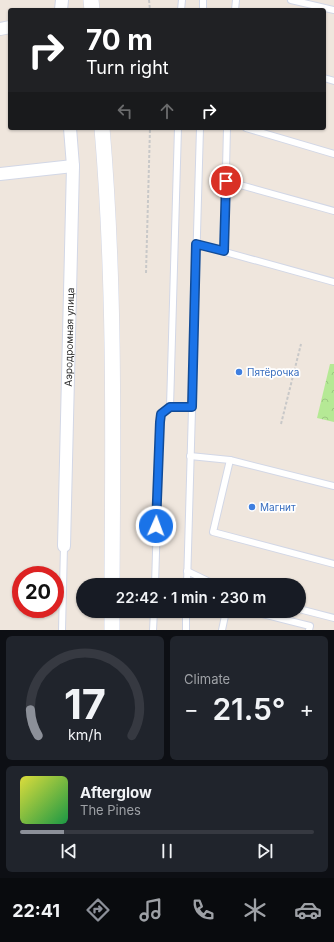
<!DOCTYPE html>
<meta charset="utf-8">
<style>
body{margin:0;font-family:Inter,sans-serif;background:#20242c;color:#f1f3f6;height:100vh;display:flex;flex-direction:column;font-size:15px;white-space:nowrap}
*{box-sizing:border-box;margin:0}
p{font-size:13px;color:#9ea1a6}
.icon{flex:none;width:22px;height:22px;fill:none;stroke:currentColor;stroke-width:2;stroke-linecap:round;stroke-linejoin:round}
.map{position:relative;height:630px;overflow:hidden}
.side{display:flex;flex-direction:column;gap:6px;padding:6px;background:#0d0f14;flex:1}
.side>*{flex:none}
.banner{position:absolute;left:8px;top:8px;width:318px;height:122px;border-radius:4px;box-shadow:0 1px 3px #0004;background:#202124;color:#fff;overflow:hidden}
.speed{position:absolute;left:12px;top:566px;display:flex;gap:8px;font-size:20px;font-weight:700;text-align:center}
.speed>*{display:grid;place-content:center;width:52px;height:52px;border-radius:50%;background:#171b24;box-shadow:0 1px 3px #0004;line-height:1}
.speed .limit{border:6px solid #d22;background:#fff;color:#111}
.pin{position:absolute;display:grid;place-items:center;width:34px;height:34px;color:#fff;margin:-17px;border:2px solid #fff;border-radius:50%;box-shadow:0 1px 4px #0007}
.me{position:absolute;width:44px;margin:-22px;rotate:2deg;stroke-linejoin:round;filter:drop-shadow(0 0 3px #0008)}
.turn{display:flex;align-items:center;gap:14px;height:84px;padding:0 12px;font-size:18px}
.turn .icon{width:52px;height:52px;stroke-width:2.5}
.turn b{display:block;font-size:28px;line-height:34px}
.lanes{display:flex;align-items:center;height:38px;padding:0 12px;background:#0003;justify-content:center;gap:20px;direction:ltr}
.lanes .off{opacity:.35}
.big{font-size:30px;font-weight:600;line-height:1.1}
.side .widget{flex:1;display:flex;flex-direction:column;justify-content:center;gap:6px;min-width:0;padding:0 14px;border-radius:6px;background:#20242c}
.side .dial{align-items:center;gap:0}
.dial svg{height:104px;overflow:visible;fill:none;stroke:#363941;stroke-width:7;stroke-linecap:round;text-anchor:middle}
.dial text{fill:#f1f3f6;stroke:none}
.song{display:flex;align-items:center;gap:12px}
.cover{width:48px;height:48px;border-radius:6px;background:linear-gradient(135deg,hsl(60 70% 55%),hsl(140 70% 35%))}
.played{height:4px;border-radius:2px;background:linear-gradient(90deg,#8c9099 15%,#363941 15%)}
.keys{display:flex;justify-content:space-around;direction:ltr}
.heat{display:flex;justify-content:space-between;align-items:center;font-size:22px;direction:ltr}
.side .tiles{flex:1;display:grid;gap:6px;grid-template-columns:1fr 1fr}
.widget:last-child{grid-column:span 2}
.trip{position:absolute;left:76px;top:578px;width:230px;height:40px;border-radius:20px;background:#171b24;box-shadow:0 1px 3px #0004;font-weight:600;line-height:40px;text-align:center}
.dock{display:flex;height:64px;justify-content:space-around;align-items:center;background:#090b0e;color:#9ea1a6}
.dock .icon{width:28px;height:28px}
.dock .active{color:#8c9099}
.dock b{font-size:18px;color:#f1f3f6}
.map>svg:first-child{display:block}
.park{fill:url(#park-crowns)}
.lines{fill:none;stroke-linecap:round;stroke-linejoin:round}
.service-casing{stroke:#d2d7e6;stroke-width:8}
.minor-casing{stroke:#d2d7e6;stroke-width:14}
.tertiary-casing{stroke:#d2d7e6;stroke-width:16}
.path{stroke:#c8c8c8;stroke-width:2;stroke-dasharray:3 2;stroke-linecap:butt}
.service{stroke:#fff;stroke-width:6}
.minor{stroke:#fff;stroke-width:12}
.tertiary{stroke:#fff;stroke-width:15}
.route-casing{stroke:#114b97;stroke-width:10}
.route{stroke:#1a73e8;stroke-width:7}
.shop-dot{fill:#3f7fe0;stroke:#fff;stroke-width:1.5}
.labels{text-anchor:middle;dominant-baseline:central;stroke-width:3.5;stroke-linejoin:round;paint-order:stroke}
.street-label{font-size:10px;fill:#2c2c2c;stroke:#fff}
.shop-label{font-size:10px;fill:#366cbe;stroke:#fff;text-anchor:start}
</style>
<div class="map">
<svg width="334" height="630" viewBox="0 0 334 630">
<defs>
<pattern id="park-crowns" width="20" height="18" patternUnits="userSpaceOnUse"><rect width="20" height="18" fill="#b5e995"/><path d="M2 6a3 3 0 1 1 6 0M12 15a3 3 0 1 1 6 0" fill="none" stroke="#9cc881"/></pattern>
</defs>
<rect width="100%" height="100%" fill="#efe6dd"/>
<path class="park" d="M330 364H334V422L317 418Z"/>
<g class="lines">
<defs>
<g id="service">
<path d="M291 0 334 10"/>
<path d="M181 10 182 0"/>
<path d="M203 10V0"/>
<path d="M235 10 236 0"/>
<path d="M324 78 334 81"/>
<path d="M246 128 334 154"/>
<path d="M226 181 334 211"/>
<path d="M196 244 334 282"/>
<path d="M224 251 227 128"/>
<path d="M170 407 178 128"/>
<path d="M190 456 230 460 334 486"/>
<path d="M230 460 213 532 334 564"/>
<path d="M187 571 216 585"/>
<path d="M155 585 160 422 161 415 170 407H192"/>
<path d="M187 585 200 128"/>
<path d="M299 609 334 618"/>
<path d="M250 611 310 626 309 630"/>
<path d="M154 613 186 614"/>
<path d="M62 630 64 546"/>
<path d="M153 630 154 611"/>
<path d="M186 630V611"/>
<path d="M222 630 226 611"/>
</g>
<g id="minor">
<path d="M61 10 62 0"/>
<path d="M0 29 10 27"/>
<path d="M0 174 73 166"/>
<path id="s1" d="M64 546 73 166 70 128"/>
</g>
<g id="tertiary">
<path d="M91 0 92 10"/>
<path d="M102 128C115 280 113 433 112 585"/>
<path d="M112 630V611"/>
</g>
</defs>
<use href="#service" class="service-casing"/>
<use href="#minor" class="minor-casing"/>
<use href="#tertiary" class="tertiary-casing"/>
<g class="path">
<path d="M149 0 150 10"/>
<path d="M146 273 150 128"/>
<path d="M281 424 301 344"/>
</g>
<use href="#service" class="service"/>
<use href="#minor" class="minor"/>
<use href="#tertiary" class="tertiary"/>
</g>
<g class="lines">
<defs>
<path id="route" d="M156 526 160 422 161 414 170 407H192L196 244 224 251 226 181"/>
</defs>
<use href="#route" class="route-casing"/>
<use href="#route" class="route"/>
</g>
<g class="shop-dot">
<circle cx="239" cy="372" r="4"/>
<circle cx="252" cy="507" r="4"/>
</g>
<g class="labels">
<g class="street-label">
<text stroke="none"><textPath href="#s1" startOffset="209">Аэродромная улица</textPath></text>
</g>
<g class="shop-label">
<text x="247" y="372">Пятёрочка</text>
<text x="260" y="507">Магнит</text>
</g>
</g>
</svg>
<div class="speed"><div class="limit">20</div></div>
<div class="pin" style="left:226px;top:181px;background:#d93025"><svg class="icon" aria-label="arrive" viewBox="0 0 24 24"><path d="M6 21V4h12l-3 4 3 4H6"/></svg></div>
<svg class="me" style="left:156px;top:526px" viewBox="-20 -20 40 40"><circle r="17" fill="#1a73e8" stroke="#fff" stroke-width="3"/><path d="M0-11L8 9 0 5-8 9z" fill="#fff"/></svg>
<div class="trip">22:42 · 1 min · 230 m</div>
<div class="banner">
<div class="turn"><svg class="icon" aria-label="right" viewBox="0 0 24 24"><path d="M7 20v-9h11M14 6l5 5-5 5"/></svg><div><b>70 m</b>Turn right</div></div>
<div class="lanes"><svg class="icon off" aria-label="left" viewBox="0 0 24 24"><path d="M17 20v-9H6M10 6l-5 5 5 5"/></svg><svg class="icon off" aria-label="ahead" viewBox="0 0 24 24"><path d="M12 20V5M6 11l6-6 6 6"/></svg><svg class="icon" aria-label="right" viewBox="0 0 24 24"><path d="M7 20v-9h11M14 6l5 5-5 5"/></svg></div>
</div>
</div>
<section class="side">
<div class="tiles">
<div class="widget dial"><svg viewBox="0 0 100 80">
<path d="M14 69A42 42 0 1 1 86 69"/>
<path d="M14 69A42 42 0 0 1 8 49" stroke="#8c9099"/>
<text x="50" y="56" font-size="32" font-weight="700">17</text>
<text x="50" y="72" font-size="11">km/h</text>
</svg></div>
<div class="widget"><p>Climate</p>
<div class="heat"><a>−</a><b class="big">21.5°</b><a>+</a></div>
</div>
<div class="widget">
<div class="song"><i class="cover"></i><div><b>Afterglow</b><p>The Pines</p></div></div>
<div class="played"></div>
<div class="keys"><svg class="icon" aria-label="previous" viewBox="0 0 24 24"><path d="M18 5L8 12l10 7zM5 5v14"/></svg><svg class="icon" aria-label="pause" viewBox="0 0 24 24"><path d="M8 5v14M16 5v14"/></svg><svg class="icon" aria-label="next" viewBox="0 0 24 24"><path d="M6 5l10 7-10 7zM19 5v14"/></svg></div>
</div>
</div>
</section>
<nav class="dock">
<b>22:41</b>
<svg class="icon active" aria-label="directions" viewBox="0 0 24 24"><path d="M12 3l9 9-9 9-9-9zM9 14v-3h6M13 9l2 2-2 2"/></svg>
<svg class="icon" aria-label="music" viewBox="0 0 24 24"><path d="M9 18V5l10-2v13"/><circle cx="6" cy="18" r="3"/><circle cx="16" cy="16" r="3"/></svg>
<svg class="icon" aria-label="phone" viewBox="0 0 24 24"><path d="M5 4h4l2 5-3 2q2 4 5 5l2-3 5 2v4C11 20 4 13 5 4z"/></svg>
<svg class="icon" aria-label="climate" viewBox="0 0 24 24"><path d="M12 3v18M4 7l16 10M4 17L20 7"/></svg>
<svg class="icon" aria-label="car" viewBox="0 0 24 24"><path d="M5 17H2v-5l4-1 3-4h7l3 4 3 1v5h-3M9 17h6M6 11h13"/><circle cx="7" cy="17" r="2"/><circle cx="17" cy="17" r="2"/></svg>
</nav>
